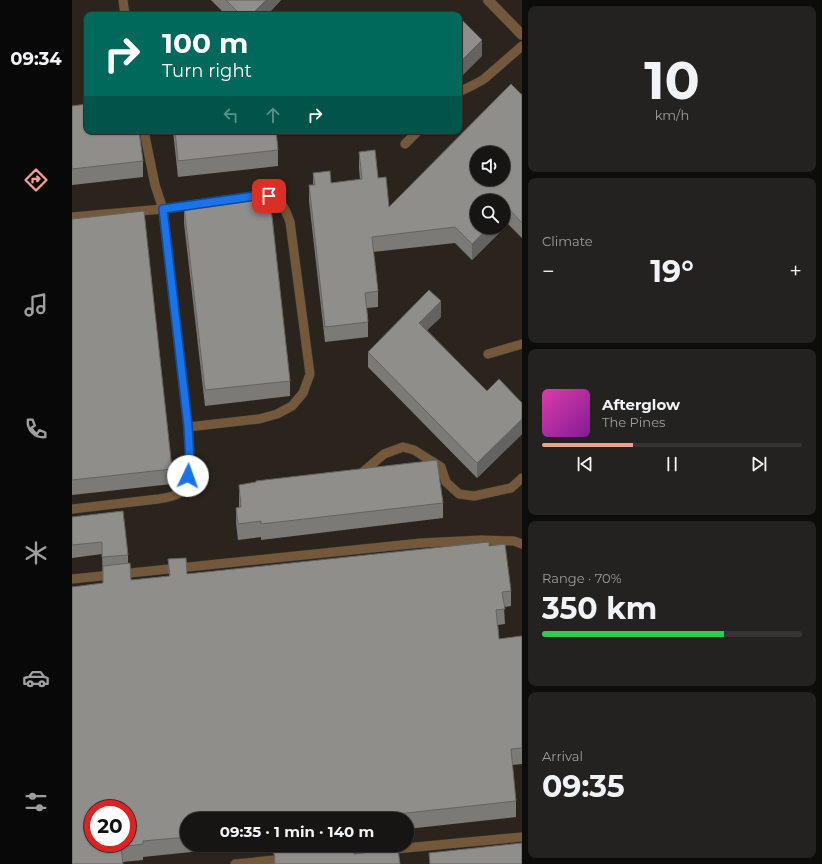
<!DOCTYPE html>
<meta charset="utf-8">
<style>
body{margin:0;font-family:Montserrat,sans-serif;background:#232221;color:#f1f3f6;height:100vh;display:flex;flex-direction:column;font-size:15px;white-space:nowrap}
*{box-sizing:border-box;margin:0}
p{font-size:13px;color:#9e9fa0}
.icon{flex:none;width:22px;height:22px;fill:none;stroke:currentColor;stroke-width:2;stroke-linecap:round;stroke-linejoin:round}
.map{position:relative;flex:1;overflow:hidden}
.side{display:flex;flex-direction:column;gap:6px;padding:6px;background:#0c0c0a;width:300px}
.side>*{flex:none}
.hud{position:absolute;left:12px;top:12px;width:378px;height:122px;border-radius:8px;box-shadow:0 1px 3px #0004,0 0 0 1px #353433;background:#00695c;color:#fff;overflow:hidden}
.tools{position:absolute;left:398px;top:146px;display:grid;gap:8px}
.tools a{display:grid;place-items:center;width:40px;height:40px;border-radius:50%;background:#161513;box-shadow:0 1px 3px #0004,0 0 0 1px #353433;font-size:20px}
.speed{position:absolute;left:12px;top:800px;display:flex;gap:8px;font-size:20px;font-weight:700;text-align:center}
.speed>*{display:grid;place-content:center;width:52px;height:52px;border-radius:50%;background:#161513;box-shadow:0 1px 3px #0004,0 0 0 1px #353433;line-height:1}
.speed .limit{border:6px solid #d22;background:#fff;color:#111}
.pin{position:absolute;display:grid;place-items:center;width:34px;height:34px;color:#fff;margin:-17px;border-radius:8px;box-shadow:0 2px 6px #0006}
.me{position:absolute;width:44px;margin:-22px;rotate:3deg;stroke-linejoin:round;filter:drop-shadow(0 0 3px #0008)}
.turn{display:flex;align-items:center;gap:14px;height:84px;padding:0 12px;font-size:18px}
.turn .icon{width:52px;height:52px;stroke-width:2.5}
.turn b{display:block;font-size:28px;line-height:34px}
.lanes{display:flex;align-items:center;height:38px;padding:0 12px;background:#0003;justify-content:center;gap:20px;direction:ltr}
.lanes .off{opacity:.35}
.big{font-size:30px;font-weight:700;line-height:1.1}
.side .tile{flex:1;display:flex;flex-direction:column;justify-content:center;gap:6px;min-width:0;padding:0 14px;border-radius:8px;background:#232221}
.side .dial{align-items:center;gap:0}
.dial b{font-size:52px;line-height:1}
.song{display:flex;align-items:center;gap:12px}
.cover{width:48px;height:48px;border-radius:6px;background:linear-gradient(135deg,hsl(320 70% 55%),hsl(290 70% 35%))}
.played{height:4px;border-radius:2px;background:linear-gradient(90deg,#f59d8e 35%,#353433 35%)}
.keys{display:flex;justify-content:space-around;direction:ltr}
.heat{display:flex;justify-content:space-between;align-items:center;font-size:22px;direction:ltr}
.charge{height:6px;border-radius:3px;background:linear-gradient(90deg,#34c759 70%,#353433 0)}
.trip{position:absolute;left:108px;top:812px;width:234px;height:40px;border-radius:20px;background:#161513;box-shadow:0 1px 3px #0004,0 0 0 1px #353433;font-weight:700;line-height:40px;text-align:center}
main{display:flex;flex:1;min-height:0}
.dock{display:flex;flex-direction:column;width:72px;justify-content:space-around;align-items:center;background:#090808;color:#9e9fa0}
.dock .icon{width:28px;height:28px}
.dock .selected{color:#f59d8e}
.dock b{font-size:18px;color:#f1f3f6}
.map>svg:first-child{display:block}
.built{fill:#2a241d;fill-rule:evenodd}
.lines{fill:none;stroke-linecap:round;stroke-linejoin:round}
.lane-casing{stroke:#3a3835;stroke-width:10}
.street-casing{stroke:#3a3835;stroke-width:11}
.lane{stroke:#74583b;stroke-width:9}
.street{stroke:#74583b;stroke-width:10}
.wall{fill:#7c7a77}
.shaded-wall{fill:#656361}
.building{fill:#908e8a;stroke:#656361;fill-rule:evenodd}
.route-casing{stroke:#114b97;stroke-width:10}
.route{stroke:#1a73e8;stroke-width:7}
</style>
<main>
<nav class="dock">
<b>09:34</b>
<svg class="icon selected" aria-label="directions" viewBox="0 0 24 24"><path d="M12 3l9 9-9 9-9-9zM9 14v-3h6M13 9l2 2-2 2"/></svg>
<svg class="icon" aria-label="music" viewBox="0 0 24 24"><path d="M9 18V5l10-2v13"/><circle cx="6" cy="18" r="3"/><circle cx="16" cy="16" r="3"/></svg>
<svg class="icon" aria-label="phone" viewBox="0 0 24 24"><path d="M5 4h4l2 5-3 2q2 4 5 5l2-3 5 2v4C11 20 4 13 5 4z"/></svg>
<svg class="icon" aria-label="climate" viewBox="0 0 24 24"><path d="M12 3v18M4 7l16 10M4 17L20 7"/></svg>
<svg class="icon" aria-label="car" viewBox="0 0 24 24"><path d="M5 17H2v-5l4-1 3-4h7l3 4 3 1v5h-3M9 17h6M6 11h13"/><circle cx="7" cy="17" r="2"/><circle cx="17" cy="17" r="2"/></svg>
<svg class="icon" aria-label="filters" viewBox="0 0 24 24"><path d="M4 7h16M4 17h16"/><circle cx="9" cy="7" r="2"/><circle cx="15" cy="17" r="2"/></svg>
</nav>
<div class="map">
<svg width="450" height="864" viewBox="0 0 450 864">
<rect width="100%" height="100%" fill="#1e1c19"/>
<path class="built" d="M0 0H450V864H0ZM15 15H387V131H15ZM405 153H431V179H405ZM405 201H431V227H405ZM21 809H55V843H21ZM115 819H335V845H115Z"/>
<g class="lines">
<defs>
<g id="lane">
<path d="M51 0 53 15"/>
<path d="M387 92C395 88 404 84 412 79L450 46"/>
<path d="M333 144 346 131"/>
<path d="M0 217 91 209 183 196C187 196 192 195 196 196 209 197 214 211 218 222L238 374 231 393 220 406 205 414 187 419 116 427"/>
<path d="M416 354 450 344"/>
<path d="M292 471 312 454 331 447 342 450 369 467 374 482 387 494 402 496 439 488 450 478"/>
<path d="M0 509 86 499C93 498 101 497 107 493 122 483 117 442 116 427L91 209 83 185 72 131"/>
<path d="M0 579 349 543 409 540 442 541 450 544"/>
<path d="M270 854 450 837"/>
<path d="M163 864 213 859"/>
</g>
<path id="street" d="M416 0 450 35"/>
</defs>
<use href="#lane" class="lane-casing"/>
<use href="#street" class="street-casing"/>
<use href="#lane" class="lane"/>
<use href="#street" class="street"/>
</g>
<g class="wall">
<path d="M139 0H209L195 15H154Z"/>
<path d="M450 95V238L436 224 400 260 383 243 301 252 306 291V307L295 308 296 322V337L253 342 237 201V185H241V173L259 183 288 180 287 168V152L306 178 317 207Z"/>
<path d="M0 106 71 161V177L0 185Z"/>
<path d="M101 131H204L206 150V166L106 177Z"/>
<path d="M326 131H333L330 135Z"/>
<path d="M112 207 218 381V396L133 406 112 223Z"/>
<path d="M0 219 100 469V484L0 495Z"/>
<path d="M369 317 355 330 415 391 450 403V434L405 478 296 367V352Z"/>
<path d="M167 485 371 503V518L189 540V537L166 540 164 523V508L167 507Z"/>
<path d="M0 517 56 555V564L59 580 97 576 96 559 115 574 417 546 439 591V606L432 607 433 624 426 625 427 639 450 636V764L440 765 444 801V817L335 829V819H115V845H281L202 863V854H201L200 846 148 851V849L71 857V860L50 862 0 864 31 584 30 554 0 558Z"/>
</g>
<g class="shaded-wall">
<path d="M194 0H209L195 15H179Z"/>
<path d="M410 40V56L387 79V63Z"/>
<path d="M330 131H333L330 135Z"/>
<path d="M436 208V224L400 260V244L417 227H431V213Z"/>
<path d="M369 301V317L347 338V323Z"/>
<path d="M450 419V434L405 478V463Z"/>
</g>
<g class="building">
<path d="M154 0H194L179 15H169Z"/>
<path d="M391 21 410 40 387 63V25Z"/>
<path d="M439 84 450 95V223L436 208 431 213V201H405V227H417L400 244 383 227 300 237 306 291 293 293 296 322 253 327 237 185H243L241 173 258 171 259 183 290 179 287 152 303 150 306 178 314 177 317 207ZM405 153H431V179H405Z"/>
<path d="M15 104V131H67L71 161 0 169V106Z"/>
<path d="M103 131H204L206 150 106 161Z"/>
<path d="M198 198 218 381 133 390 112 207Z"/>
<path d="M72 211 100 469 0 480V219Z"/>
<path d="M357 290 369 301 347 323 415 391 427 379 450 403V419L405 463 296 352Z"/>
<path d="M365 460 371 503 189 524V521L166 524 164 508 169 507 167 485 184 482V481Z"/>
<path d="M51 511 56 555 30 557V542L0 545V517Z"/>
<path d="M417 542V546L433 544 439 591 430 592 433 609 424 610 427 639 450 636V748L439 749 444 801 280 819H115V837L71 841V844L49 847 51 864H0V587L31 583V566L58 563 59 580 98 576 96 559 114 558 115 574ZM21 809H55V843H21Z"/>
<path d="M450 843V864H358L357 853Z"/>
<path d="M263 845H281L282 854 326 849 328 864H196L203 863 202 851Z"/>
</g>
<g class="lines">
<defs>
<path id="route" d="M116 476 118 463 116 426 91 209 183 196H197"/>
</defs>
<use href="#route" class="route-casing"/>
<use href="#route" class="route"/>
</g>
</svg>
<div class="tools">
<a><svg class="icon" aria-label="sound" viewBox="0 0 24 24"><path d="M4 9h4l5-4v14l-5-4H4zM17 9q2 3 0 6"/></svg></a>
<a><svg class="icon" aria-label="search" viewBox="0 0 24 24"><circle cx="10" cy="10" r="6"/><path d="M15 15l6 6"/></svg></a>
</div>
<div class="speed"><div class="limit">20</div></div>
<div class="pin" style="left:197px;top:196px;background:#d93025"><svg class="icon" aria-label="arrive" viewBox="0 0 24 24"><path d="M6 21V4h12l-3 4 3 4H6"/></svg></div>
<svg class="me" style="left:116px;top:476px" viewBox="-20 -20 40 40"><circle r="19" fill="#fff"/><path d="M0-13L10 11 0 6-10 11z" fill="#1a73e8"/></svg>
<div class="trip">09:35 · 1 min · 140 m</div>
<div class="hud">
<div class="turn"><svg class="icon" aria-label="right" viewBox="0 0 24 24"><path d="M7 20v-9h11M14 6l5 5-5 5"/></svg><div><b>100 m</b>Turn right</div></div>
<div class="lanes"><svg class="icon off" aria-label="left" viewBox="0 0 24 24"><path d="M17 20v-9H6M10 6l-5 5 5 5"/></svg><svg class="icon off" aria-label="ahead" viewBox="0 0 24 24"><path d="M12 20V5M6 11l6-6 6 6"/></svg><svg class="icon" aria-label="right" viewBox="0 0 24 24"><path d="M7 20v-9h11M14 6l5 5-5 5"/></svg></div>
</div>
</div>
<section class="side">
<div class="tile dial"><b>10</b><p>km/h</p></div>
<div class="tile"><p>Climate</p>
<div class="heat"><a>−</a><b class="big">19°</b><a>+</a></div>
</div>
<div class="tile">
<div class="song"><i class="cover"></i><div><b>Afterglow</b><p>The Pines</p></div></div>
<div class="played"></div>
<div class="keys"><svg class="icon" aria-label="previous" viewBox="0 0 24 24"><path d="M18 5L8 12l10 7zM5 5v14"/></svg><svg class="icon" aria-label="pause" viewBox="0 0 24 24"><path d="M8 5v14M16 5v14"/></svg><svg class="icon" aria-label="next" viewBox="0 0 24 24"><path d="M6 5l10 7-10 7zM19 5v14"/></svg></div>
</div>
<div class="tile"><p>Range · 70%</p><b class="big">350 km</b><div class="charge"></div></div>
<div class="tile"><p>Arrival</p><b class="big">09:35</b></div>
</section>
</main>
